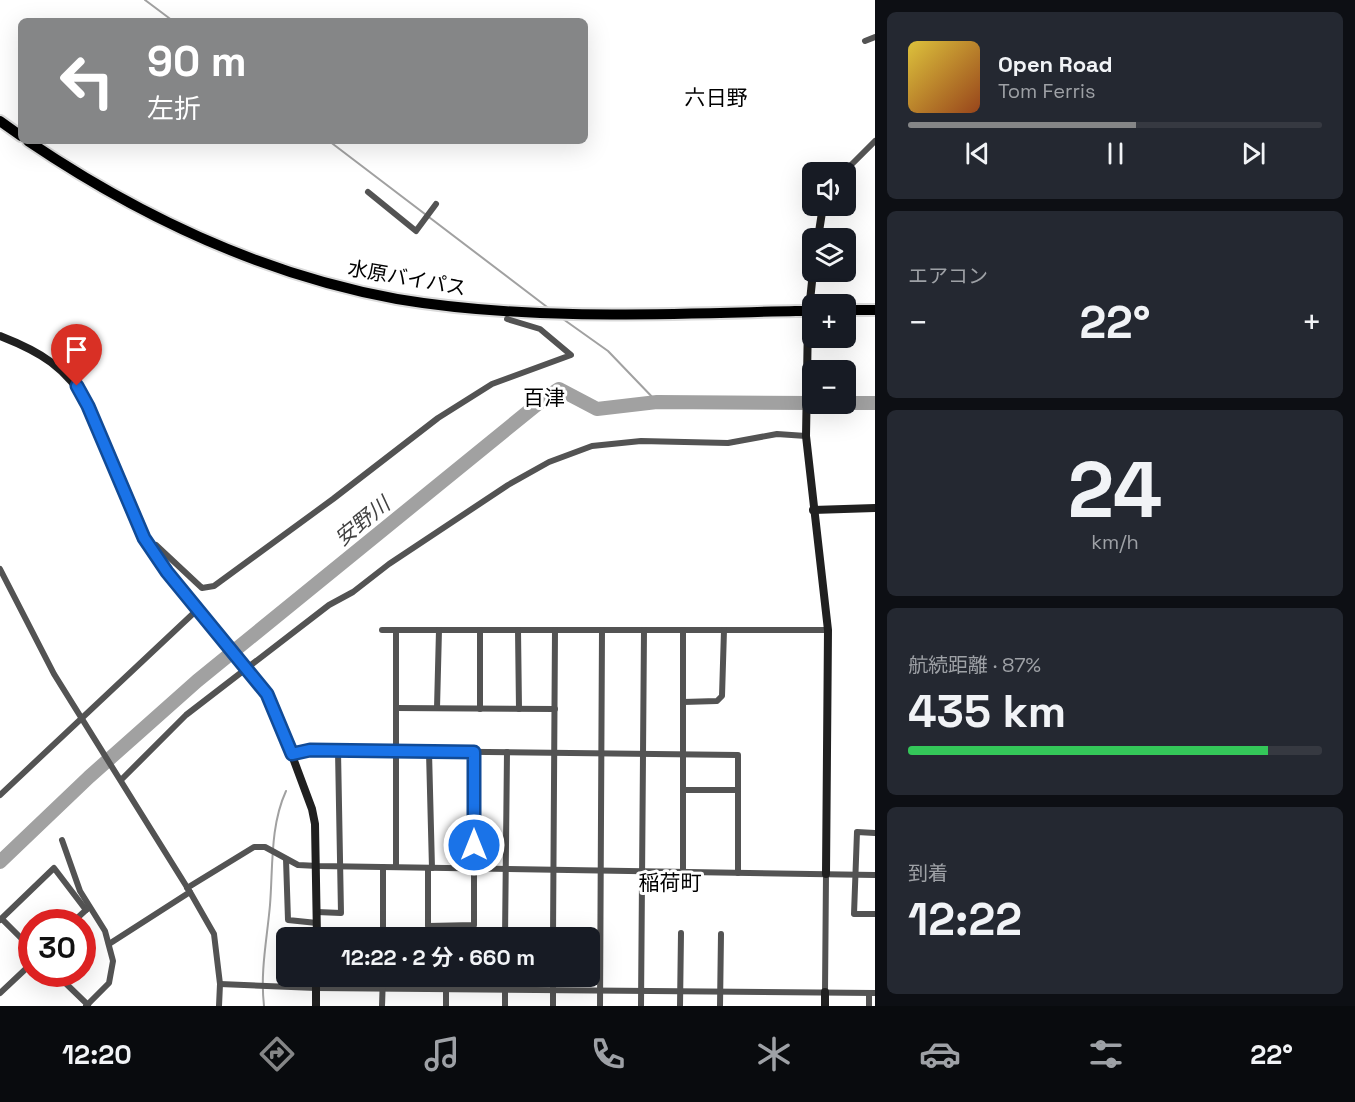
<!DOCTYPE html>
<html lang="ja">
<meta charset="utf-8">
<style>
body{margin:0;font-family:"Space Grotesk","Noto Sans JP",sans-serif;background:#242831;color:#f1f3f6;height:100vh;display:flex;flex-direction:column;font-size:22px;white-space:nowrap}
*{box-sizing:border-box;margin:0}
p{font-size:20px;color:#9ea1a6}
.icon{flex:none;width:33px;height:33px;fill:none;stroke:currentColor;stroke-width:2;stroke-linecap:round;stroke-linejoin:round}
.map{position:relative;flex:1;overflow:hidden}
.panel{display:flex;flex-direction:column;gap:12px;padding:12px;background:#0d0f14;width:480px}
.panel>*{flex:none}
.banner{position:absolute;left:18px;top:18px;width:570px;height:126px;border-radius:9px;box-shadow:0 6px 24px #0002;background:#858687;color:#fff;overflow:hidden}
.tools{position:absolute;left:802px;top:162px;display:grid;gap:12px}
.tools a{display:grid;place-items:center;width:54px;height:54px;border-radius:9px;background:#171b24;box-shadow:0 6px 24px #0002;font-size:30px}
.speed{position:absolute;left:18px;top:909px;display:flex;gap:12px;font-size:30px;font-weight:700;text-align:center}
.speed>*{display:grid;place-content:center;width:78px;height:78px;border-radius:50%;background:#171b24;box-shadow:0 6px 24px #0002;line-height:1}
.speed .limit{border:9px solid #d22;background:#fff;color:#111}
.pin{position:absolute;display:grid;place-items:center;width:51px;height:51px;color:#fff;margin:-62px -26px;border-radius:50% 50% 50% 0;rotate:-45deg;box-shadow:0 0 6px #0007}
.pin .icon{rotate:45deg}
.me{position:absolute;width:66px;margin:-33px;rotate:0deg;stroke-linejoin:round;filter:drop-shadow(0 0 4px #0008)}
.turn{display:flex;align-items:center;gap:21px;height:126px;padding:0 30px;font-size:27px}
.turn .icon{width:78px;height:78px;stroke-width:2.5}
.turn b{display:block;font-size:42px;line-height:51px}
.big{font-size:45px;font-weight:700;line-height:1.1}
.panel .widget{flex:1;display:flex;flex-direction:column;justify-content:center;gap:9px;min-width:0;padding:0 21px;border-radius:9px;background:#242831}
.panel .dial{align-items:center;gap:0}
.dial b{font-size:78px;line-height:1}
.song{display:flex;align-items:center;gap:18px}
.cover{width:72px;height:72px;border-radius:9px;background:linear-gradient(135deg,hsl(50 70% 55%),hsl(20 70% 35%))}
.played{height:6px;border-radius:3px;background:linear-gradient(90deg,#858687 55%,#363941 55%)}
.keys{display:flex;justify-content:space-around;direction:ltr}
.heat{display:flex;justify-content:space-between;align-items:center;font-size:33px;direction:ltr}
.charge{height:9px;border-radius:4px;background:linear-gradient(90deg,#34c759 87%,#363941 0)}
.trip{position:absolute;left:276px;top:927px;width:324px;height:60px;border-radius:9px;background:#171b24;box-shadow:0 6px 24px #0002;font-weight:700;line-height:60px;text-align:center}
.dock{display:flex;height:96px;justify-content:space-around;align-items:center;background:#090b0e;color:#9ea1a6}
.dock .icon{width:42px;height:42px}
.dock .on{color:#858687}
.dock b{font-size:27px;color:#f1f3f6}
main{display:flex;flex:1;min-height:0}
.map>svg:first-child{display:block}
.lines{fill:none;stroke-linecap:round;stroke-linejoin:round}
.stream{stroke:#a1a1a1;stroke-width:2}
.river{stroke:#a1a1a1;stroke-width:14}
.highway-casing{stroke:#dbdbdb;stroke-width:14}
.street{stroke:#535353;stroke-width:6}
.secondary{stroke:#202020;stroke-width:8}
.highway{stroke:#000;stroke-width:10}
.highway-bridge-casing{stroke:#dbdbdb;stroke-width:14;stroke-linecap:butt}
.highway-bridge{stroke:#000;stroke-width:10}
.route-casing{stroke:#114b97;stroke-width:15}
.route{stroke:#1a73e8;stroke-width:10}
.labels{text-anchor:middle;dominant-baseline:central;stroke-width:6;stroke-linejoin:round;paint-order:stroke}
.street-label{font-size:20px;fill:#000;stroke:#fff}
.neighbourhood-label{font-size:21px;fill:#000;stroke:#fff}
.water-label{font-size:21px;font-style:italic;fill:#424242;stroke:#fff}
</style>
<main>
<div class="map">
<svg width="875" height="1006" viewBox="0 0 875 1006">
<rect width="100%" height="100%" fill="#fff"/>
<g class="lines">
<g class="stream">
<path d="M145 0 173 21"/>
<path d="M329 141 551 310"/>
<path d="M563 319 608 351 657 402"/>
<path d="M264 1006C260 972 267 939 270 905 273 867 270 826 286 791"/>
</g>
<g class="river">
<path d="M846 403H875"/>
<path d="M821 404H830"/>
<path d="M0 862 89 777 197 681 545 398 559 389 597 409 657 402 813 403"/>
</g>
<defs>
<g id="highway">
<path d="M0 121 21 136"/>
<path d="M28 141C139 216 265 275 397 299 527 321 666 314 796 311"/>
<path d="M846 310H875"/>
</g>
</defs>
<use href="#highway" class="highway-casing"/>
<g class="street">
<path d="M865 41 875 37"/>
<path d="M844 172 875 141"/>
<path d="M368 192 416 231 436 204"/>
<path d="M156 545 202 588 214 586 333 499 438 418 492 384 571 355 540 329 507 319"/>
<path d="M0 569 54 674 190 892 214 934 220 984 219 1006"/>
<path d="M382 630H828"/>
<path d="M480 630V709"/>
<path d="M518 630 519 709"/>
<path d="M683 702 717 701 722 696 724 630"/>
<path d="M396 708 555 709"/>
<path d="M437 708 439 630"/>
<path d="M429 752 432 868"/>
<path d="M292 754 310 750 738 755V873"/>
<path d="M121 780 186 715 329 605 353 592 389 564 508 485 549 462 592 446 641 441 728 443 777 434 806 436"/>
<path d="M683 790H738"/>
<path d="M0 795 198 609"/>
<path d="M875 833 857 832 854 914H875"/>
<path d="M62 840 80 891 105 931 113 961 109 983 86 1006"/>
<path d="M286 859 288 920 317 923"/>
<path d="M396 867V630"/>
<path d="M428 868V926L474 925V752"/>
<path d="M683 872V630"/>
<path d="M187 888 254 847H265L298 865 318 866 875 875"/>
<path d="M317 912 341 913 338 751"/>
<path d="M2 919 32 949"/>
<path d="M0 920 54 868 86 910"/>
<path d="M73 922 87 909"/>
<path d="M383 938V867"/>
<path d="M447 938V926"/>
<path d="M505 938 507 752"/>
<path d="M553 938 555 630"/>
<path d="M109 944 190 892"/>
<path d="M56 974 88 1005"/>
<path d="M220 984 316 988 875 993"/>
<path d="M825 992 826 874"/>
<path d="M0 993 32 963"/>
<path d="M382 1006 383 976"/>
<path d="M446 1006V976"/>
<path d="M505 1006V976"/>
<path d="M553 1006V976"/>
<path d="M600 1006 602 630"/>
<path d="M641 1006 644 630"/>
<path d="M680 1006 681 933"/>
<path d="M720 1006 721 934"/>
<path d="M869 1006V993"/>
</g>
<g class="secondary">
<path d="M818 238 823 206"/>
<path d="M813 272 808 320 806 436 828 630 826 874"/>
<path d="M0 336C41 352 66 367 89 406L144 539 167 572 259 682 274 707 312 809 315 824 317 938"/>
<path d="M813 510 875 508"/>
<path d="M316 1006V976"/>
<path d="M825 1006V992"/>
</g>
<use href="#highway" class="highway"/>
<defs>
<path id="highway-bridge" d="M796 311H813"/>
</defs>
<use href="#highway-bridge" class="highway-bridge-casing"/>
<use href="#highway-bridge" class="highway-bridge"/>
</g>
<g class="lines">
<defs>
<path id="route" d="M77 386 88 406 144 538 167 572 267 694 292 754 310 750 474 752V845"/>
</defs>
<use href="#route" class="route-casing"/>
<use href="#route" class="route"/>
</g>
<g class="labels">
<g class="street-label">
<text transform="translate(407 278) rotate(10)">水原バイパス</text>
</g>
<g class="neighbourhood-label">
<text x="716" y="97">六日野</text>
<text x="544" y="397">百津</text>
<text x="670" y="882">稲荷町</text>
</g>
<g class="water-label">
<text transform="translate(362 521) rotate(-39)">安野川</text>
</g>
</g>
</svg>
<div class="tools">
<a><svg class="icon" aria-label="sound" viewBox="0 0 24 24"><path d="M4 9h4l5-4v14l-5-4H4zM17 9q2 3 0 6"/></svg></a>
<a><svg class="icon" aria-label="layers" viewBox="0 0 24 24"><path d="M12 4l9 5-9 5-9-5zM3 14l9 5 9-5"/></svg></a>
<a>+</a>
<a>−</a>
</div>
<div class="speed"><div class="limit">30</div></div>
<div class="pin" style="left:77px;top:386px;background:#d93025"><svg class="icon" aria-label="arrive" viewBox="0 0 24 24"><path d="M6 21V4h12l-3 4 3 4H6"/></svg></div>
<svg class="me" style="left:474px;top:845px" viewBox="-20 -20 40 40"><circle r="17" fill="#1a73e8" stroke="#fff" stroke-width="3"/><path d="M0-11L8 9 0 5-8 9z" fill="#fff"/></svg>
<div class="trip">12:22 · 2 分 · 660 m</div>
<div class="banner">
<div class="turn"><svg class="icon" aria-label="left" viewBox="0 0 24 24"><path d="M17 20v-9H6M10 6l-5 5 5 5"/></svg><div><b>90 m</b>左折</div></div>
</div>
</div>
<section class="panel">
<div class="widget">
<div class="song"><i class="cover"></i><div><b>Open Road</b><p>Tom Ferris</p></div></div>
<div class="played"></div>
<div class="keys"><svg class="icon" aria-label="previous" viewBox="0 0 24 24"><path d="M18 5L8 12l10 7zM5 5v14"/></svg><svg class="icon" aria-label="pause" viewBox="0 0 24 24"><path d="M8 5v14M16 5v14"/></svg><svg class="icon" aria-label="next" viewBox="0 0 24 24"><path d="M6 5l10 7-10 7zM19 5v14"/></svg></div>
</div>
<div class="widget"><p>エアコン</p>
<div class="heat"><a>−</a><b class="big">22°</b><a>+</a></div>
</div>
<div class="widget dial"><b>24</b><p>km/h</p></div>
<div class="widget"><p>航続距離 · 87%</p><b class="big">435 km</b><div class="charge"></div></div>
<div class="widget"><p>到着</p><b class="big">12:22</b></div>
</section>
</main>
<nav class="dock">
<b>12:20</b>
<svg class="icon on" aria-label="directions" viewBox="0 0 24 24"><path d="M12 3l9 9-9 9-9-9zM9 14v-3h6M13 9l2 2-2 2"/></svg>
<svg class="icon" aria-label="music" viewBox="0 0 24 24"><path d="M9 18V5l10-2v13"/><circle cx="6" cy="18" r="3"/><circle cx="16" cy="16" r="3"/></svg>
<svg class="icon" aria-label="phone" viewBox="0 0 24 24"><path d="M5 4h4l2 5-3 2q2 4 5 5l2-3 5 2v4C11 20 4 13 5 4z"/></svg>
<svg class="icon" aria-label="climate" viewBox="0 0 24 24"><path d="M12 3v18M4 7l16 10M4 17L20 7"/></svg>
<svg class="icon" aria-label="car" viewBox="0 0 24 24"><path d="M5 17H2v-5l4-1 3-4h7l3 4 3 1v5h-3M9 17h6M6 11h13"/><circle cx="7" cy="17" r="2"/><circle cx="17" cy="17" r="2"/></svg>
<svg class="icon" aria-label="filters" viewBox="0 0 24 24"><path d="M4 7h16M4 17h16"/><circle cx="9" cy="7" r="2"/><circle cx="15" cy="17" r="2"/></svg>
<b>22°</b>
</nav>
